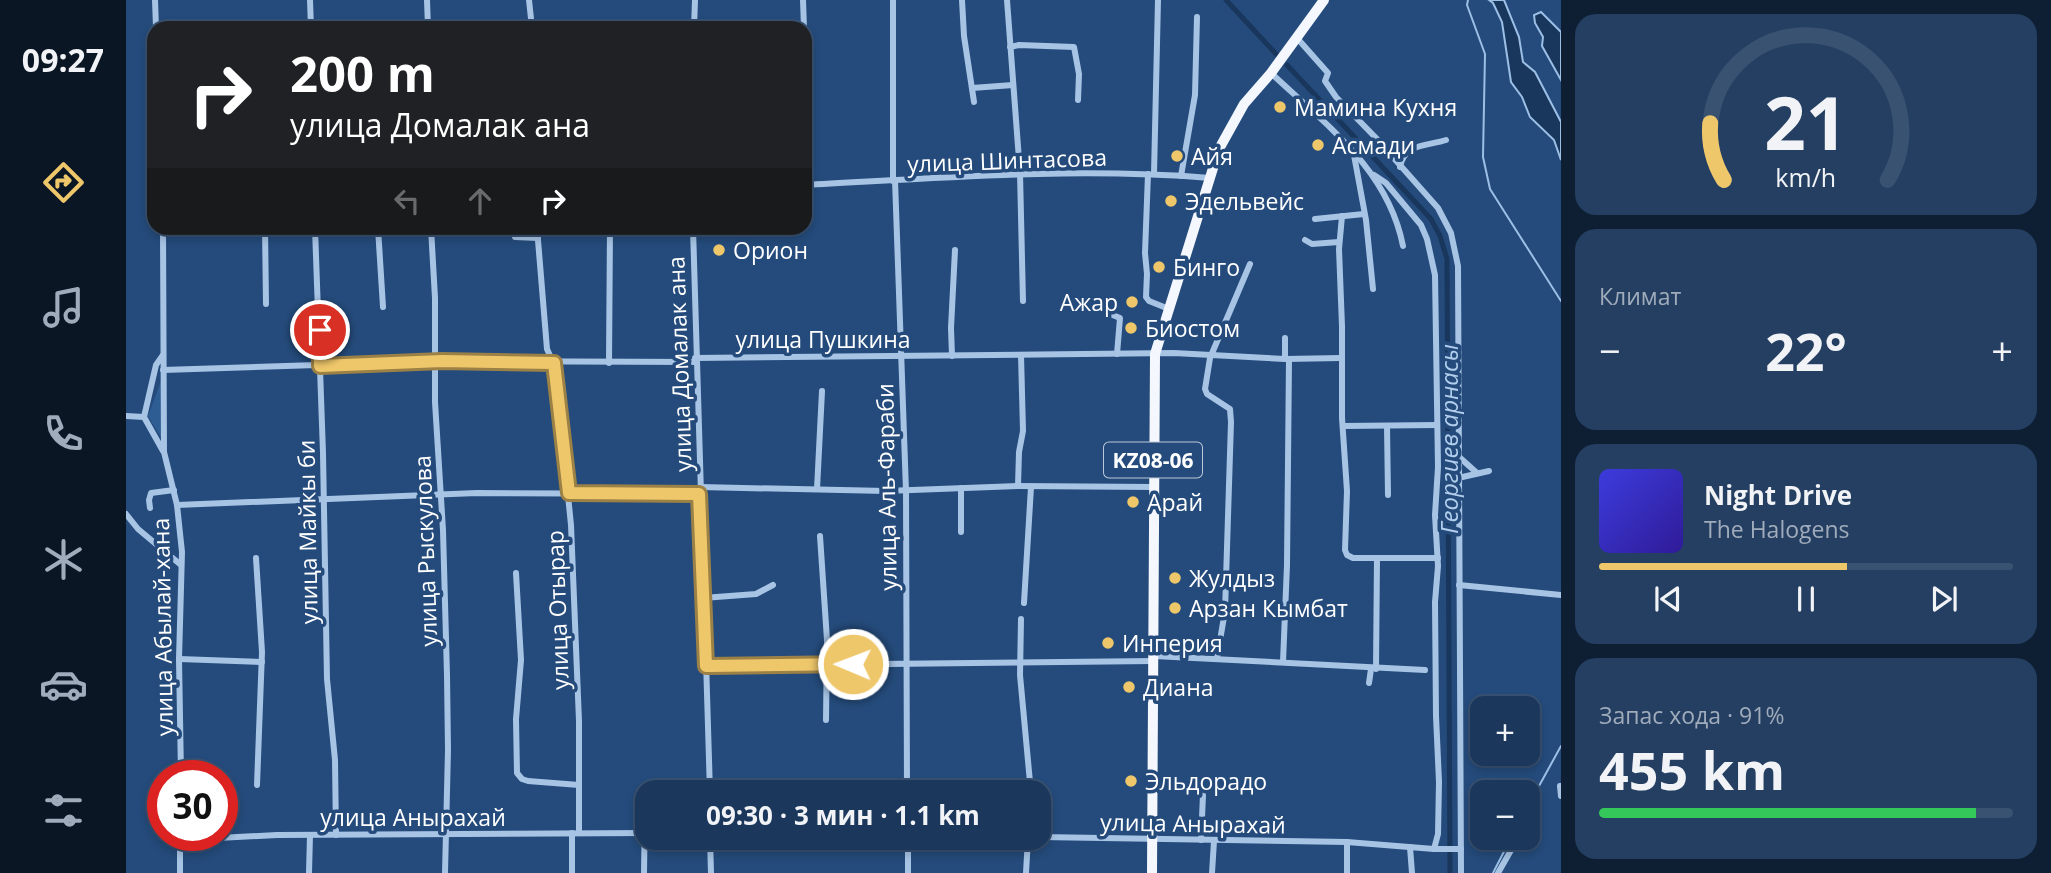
<!DOCTYPE html>
<html lang="ru">
<meta charset="utf-8">
<style>
body{margin:0;font-family:"Open Sans",sans-serif;background:#243f62;color:#f1f3f6;height:100vh;display:flex;flex-direction:column;font-size:26px;white-space:nowrap}
*{box-sizing:border-box;margin:0}
p{font-size:23px;color:#a0acbb}
.icon{flex:none;width:38px;height:38px;fill:none;stroke:currentColor;stroke-width:2;stroke-linecap:round;stroke-linejoin:round}
.map{position:relative;flex:1;overflow:hidden}
.details{display:flex;flex-direction:column;gap:14px;padding:14px;background:#0f1f33;width:490px}
.details>*{flex:none}
.hud{position:absolute;left:21px;top:21px;width:665px;height:214px;border-radius:21px;box-shadow:0 4px 10px #0003,0 0 0 2px #395272;background:#202124;color:#fff;overflow:hidden}
.buttons{position:absolute;left:1344px;top:696px;display:grid;gap:14px}
.buttons a{display:grid;place-items:center;width:70px;height:70px;border-radius:14px;background:#1b385c;box-shadow:0 4px 10px #0003,0 0 0 2px #395272;font-size:35px}
.speed{position:absolute;left:21px;top:760px;display:flex;gap:14px;font-size:35px;font-weight:700;text-align:center}
.speed>*{display:grid;place-content:center;width:91px;height:91px;border-radius:50%;background:#1b385c;box-shadow:0 4px 10px #0003,0 0 0 2px #395272;line-height:1}
.speed .limit{border:10px solid #d22;background:#fff;color:#111}
.pin{position:absolute;display:grid;place-items:center;width:60px;height:60px;color:#fff;margin:-30px;border:4px solid #fff;border-radius:50%;box-shadow:0 2px 7px #0007}
.me{position:absolute;width:77px;margin:-38px;rotate:271deg;stroke-linejoin:round;filter:drop-shadow(0 0 5px #0008)}
.turn{display:flex;align-items:center;gap:24px;height:147px;padding:0 28px;font-size:32px}
.turn .icon{width:91px;height:91px;stroke-width:2.5}
.turn b{display:block;font-size:49px;line-height:60px}
.lanes{display:flex;align-items:center;height:66px;padding:0 28px;background:#0003;justify-content:center;gap:35px;direction:ltr}
.lanes .off{opacity:.35}
.big{font-size:52px;font-weight:700;line-height:1.1}
.details .tile{flex:1;display:flex;flex-direction:column;justify-content:center;gap:10px;min-width:0;padding:0 24px;border-radius:21px;background:#243f62}
.details .dial{align-items:center;gap:0}
.dial svg{height:182px;overflow:visible;fill:none;stroke:#395272;stroke-width:7;stroke-linecap:round;text-anchor:middle}
.dial text{fill:#f1f3f6;stroke:none}
.song{display:flex;align-items:center;gap:21px}
.cover{width:84px;height:84px;border-radius:10px;background:linear-gradient(135deg,hsl(240 70% 55%),hsl(250 70% 35%))}
.played{height:7px;border-radius:4px;background:linear-gradient(90deg,#efc76b 60%,#395272 60%)}
.keys{display:flex;justify-content:space-around;direction:ltr}
.heat{display:flex;justify-content:space-between;align-items:center;font-size:38px;direction:ltr}
.charge{height:10px;border-radius:5px;background:linear-gradient(90deg,#34c759 91%,#395272 0)}
.trip{position:absolute;left:509px;top:780px;width:416px;height:70px;border-radius:21px;background:#1b385c;box-shadow:0 4px 10px #0003,0 0 0 2px #395272;font-weight:700;line-height:70px;text-align:center}
main{display:flex;flex:1;min-height:0}
.menu{display:flex;flex-direction:column;width:126px;justify-content:space-around;align-items:center;background:#0b1625;color:#a0acbb}
.menu .icon{width:49px;height:49px}
.menu .current{color:#efc76b}
.menu b{font-size:32px;color:#f1f3f6}
.map>svg:first-child{display:block}
.green{fill:#2e5d93}
.water{fill:#19365c;stroke:#9cbfe6;stroke-width:2}
.lines{fill:none;stroke-linecap:round;stroke-linejoin:round}
.stream{stroke:#9cbfe6;stroke-width:2}
.canal{stroke:#19365c;stroke-width:5}
.minor{stroke:#a7c4e5;stroke-width:6}
.trunk{stroke:#f4f8fe;stroke-width:10}
.route-casing{stroke:#9b8146;stroke-width:18}
.route{stroke:#efc76b;stroke-width:12}
.poi-dot{fill:#efc76b;stroke:#244b7b;stroke-width:2.5}
.labels{text-anchor:middle;dominant-baseline:central;stroke-width:7;stroke-linejoin:round;paint-order:stroke}
.shield{fill:#244b7b;stroke:#bdc9d7;stroke-width:2}
.shield-label{font-size:21px;font-weight:bold;fill:#fff}
.poi-label{font-size:23px;fill:#fff;stroke:#244b7b;text-anchor:start}
.street-label{font-size:23px;fill:#fff;stroke:#244b7b}
.water-label{font-size:24px;font-style:italic;fill:#b2ceed;stroke:#244b7b}
</style>
<main>
<nav class="menu">
<b>09:27</b>
<svg class="icon current" aria-label="directions" viewBox="0 0 24 24"><path d="M12 3l9 9-9 9-9-9zM9 14v-3h6M13 9l2 2-2 2"/></svg>
<svg class="icon" aria-label="music" viewBox="0 0 24 24"><path d="M9 18V5l10-2v13"/><circle cx="6" cy="18" r="3"/><circle cx="16" cy="16" r="3"/></svg>
<svg class="icon" aria-label="phone" viewBox="0 0 24 24"><path d="M5 4h4l2 5-3 2q2 4 5 5l2-3 5 2v4C11 20 4 13 5 4z"/></svg>
<svg class="icon" aria-label="climate" viewBox="0 0 24 24"><path d="M12 3v18M4 7l16 10M4 17L20 7"/></svg>
<svg class="icon" aria-label="car" viewBox="0 0 24 24"><path d="M5 17H2v-5l4-1 3-4h7l3 4 3 1v5h-3M9 17h6M6 11h13"/><circle cx="7" cy="17" r="2"/><circle cx="17" cy="17" r="2"/></svg>
<svg class="icon" aria-label="filters" viewBox="0 0 24 24"><path d="M4 7h16M4 17h16"/><circle cx="9" cy="7" r="2"/><circle cx="15" cy="17" r="2"/></svg>
</nav>
<div class="map">
<svg width="1435" height="873" viewBox="0 0 1435 873">
<rect width="100%" height="100%" fill="#244b7b"/>
<path class="green" d="M35 381 36 439 22 416Z"/>
<g class="water">
<path d="M1363 0H1378L1393 37 1397 62 1409 72 1435 122V160L1428 140 1404 117 1396 97 1385 82 1376 22 1367 3Z"/>
<path d="M1415 12 1435 32V80L1416 46 1417 37 1409 23 1408 15Z"/>
</g>
<g class="lines">
<g class="stream">
<path d="M1342 0 1341 5 1359 54 1357 157 1364 189 1435 301"/>
<path d="M1402 806 1435 746"/>
<path d="M1367 873 1385 838"/>
</g>
<g class="canal">
<path d="M1100 0 1150 54"/>
<path d="M1161 65 1305 219 1314 236 1321 259 1324 873"/>
</g>
<g class="minor">
<path d="M29 0 30 28"/>
<path d="M184 0 185 28"/>
<path d="M301 0 302 28"/>
<path d="M403 0 406 28"/>
<path d="M677 0 678 28"/>
<path d="M767 0V181"/>
<path d="M836 0 838 36 848 102"/>
<path d="M881 0 894 173 897 301"/>
<path d="M568 28 569 0"/>
<path d="M1171 38 1202 73 1199 81 1210 97 1250 138 1312 208 1325 233 1332 266 1335 873"/>
<path d="M884 47 893 45 948 47 953 74 952 100"/>
<path d="M1145 73C1199 124 1262 169 1277 246"/>
<path d="M846 88 887 85"/>
<path d="M1228 155 1240 220 1247 289"/>
<path d="M1274 167C1278 143 1302 146 1320 140"/>
<path d="M1022 174 1019 253 1021 274 1020 297 1023 301 1043 309"/>
<path d="M1028 174 1032 0"/>
<path d="M1248 175 1260 183 1295 225 1301 239 1309 275 1312 467 1309 515 1312 566 1309 602 1310 716 1313 782 1312 834 1308 849"/>
<path d="M1055 176 1069 95 1071 17"/>
<path d="M769 180 780 491 781 793"/>
<path d="M679 185C814 178 949 167 1084 178"/>
<path d="M1216 216 1213 249 1216 326V418L1221 491 1219 550 1221 555 1227 558H1312"/>
<path d="M1189 219 1238 214"/>
<path d="M37 228 38 452 51 505 56 552 53 659 55 775"/>
<path d="M139 228 140 304"/>
<path d="M189 228 197 453 201 679 209 760 210 835"/>
<path d="M252 228 257 307"/>
<path d="M305 228 309 298V402L317 530 321 675 322 750 319 873"/>
<path d="M411 228 421 349 429 367 445 525 453 721V833"/>
<path d="M567 228 584 793"/>
<path d="M389 237 412 238"/>
<path d="M1179 240 1186 244 1213 242"/>
<path d="M961 310 977 311 994 318 991 354"/>
<path d="M37 355 30 365 18 417 37 451"/>
<path d="M826 356 825 328 829 250"/>
<path d="M569 358 1048 353 1159 359 1215 358"/>
<path d="M1159 359V338"/>
<path d="M483 363 484 228"/>
<path d="M37 370 316 361 570 362"/>
<path d="M0 416 18 417"/>
<path d="M1217 426 1311 425"/>
<path d="M1261 426 1262 495"/>
<path d="M1332 456 1351 473"/>
<path d="M1332 478 1363 471"/>
<path d="M892 486 893 452 897 431 895 355"/>
<path d="M574 487 760 491 892 486 1027 487"/>
<path d="M835 488V532"/>
<path d="M691 489 696 391"/>
<path d="M51 505 351 493 574 494"/>
<path d="M24 508 23 500 25 493 48 490"/>
<path d="M0 514 12 529 55 565"/>
<path d="M694 536 701 640 700 720"/>
<path d="M130 558 136 652 131 785"/>
<path d="M390 573 395 660 390 719 391 773 396 779 402 781 453 785"/>
<path d="M1333 585 1435 595"/>
<path d="M577 598 630 594 647 585"/>
<path d="M898 603 905 487"/>
<path d="M895 619 894 675 905 793"/>
<path d="M1028 656 1299 670"/>
<path d="M1091 658 1099 611 1105 422 1104 409 1081 394 1079 389 1084 358 1124 264"/>
<path d="M53 659 136 662"/>
<path d="M1157 662 1161 565 1163 359"/>
<path d="M580 666 1028 661"/>
<path d="M1250 669 1251 558"/>
<path d="M1243 683 1245 669"/>
<path d="M1434 786 1435 796"/>
<path d="M54 835V873"/>
<path d="M914 837 1221 842 1308 849H1335"/>
<path d="M584 838 585 873"/>
<path d="M782 838V873"/>
<path d="M54 840 151 835 522 833"/>
<path d="M1075 840 1077 795"/>
<path d="M1221 842V873"/>
<path d="M1284 847 1286 873"/>
<path d="M183 873 184 835"/>
<path d="M446 873V833"/>
<path d="M518 873 519 806"/>
<path d="M900 873 902 838"/>
<path d="M1086 873 1088 841"/>
<path d="M1372 873 1392 838"/>
</g>
<path class="trunk" d="M1026 873 1029 354 1093 149 1118 104 1145 73 1198 0"/>
</g>
<g class="lines">
<defs>
<path id="route" d="M194 330V366L316 361 428 363 443 493 573 494 580 666 727 664"/>
</defs>
<use href="#route" class="route-casing"/>
<use href="#route" class="route"/>
</g>
<g class="poi-dot">
<circle cx="1154" cy="107" r="7"/>
<circle cx="1192" cy="145" r="7"/>
<circle cx="1051" cy="156" r="7"/>
<circle cx="1045" cy="201" r="7"/>
<circle cx="593" cy="250" r="7"/>
<circle cx="1033" cy="267" r="7"/>
<circle cx="1006" cy="302" r="7"/>
<circle cx="1005" cy="328" r="7"/>
<circle cx="1007" cy="502" r="7"/>
<circle cx="1049" cy="578" r="7"/>
<circle cx="1049" cy="608" r="7"/>
<circle cx="982" cy="643" r="7"/>
<circle cx="1003" cy="687" r="7"/>
<circle cx="1005" cy="781" r="7"/>
</g>
<g class="labels">
<rect class="shield" x="978" y="442.5" width="98" height="35" rx="5"/>
<g class="shield-label">
<text x="1027" y="460">KZ08-06</text>
</g>
<g class="poi-label">
<text x="1168" y="107">Мамина Кухня</text>
<text x="1206" y="145">Асмади</text>
<text x="1065" y="156">Айя</text>
<text x="1059" y="201">Эдельвейс</text>
<text x="607" y="250">Орион</text>
<text x="1047" y="267">Бинго</text>
<text x="992" y="302" text-anchor="end">Ажар</text>
<text x="1019" y="328">Биостом</text>
<text x="1021" y="502">Арай</text>
<text x="1063" y="578">Жулдыз</text>
<text x="1063" y="608">Арзан Кымбат</text>
<text x="996" y="643">Инперия</text>
<text x="1017" y="687">Диана</text>
<text x="1019" y="781">Эльдорадо</text>
</g>
<g class="street-label">
<text transform="translate(881 160) rotate(-2)">улица Шинтасова</text>
<text x="697" y="339">улица Пушкина</text>
<text transform="translate(553 364) rotate(-92)">улица Домалак ана</text>
<text transform="translate(760 487) rotate(-91)">улица Аль-Фараби</text>
<text transform="translate(181 532) rotate(-91)">улица Майкы би</text>
<text transform="translate(299 551) rotate(-92)">улица Рыскулова</text>
<text transform="translate(431 610) rotate(-92)">улица Отырар</text>
<text transform="translate(36 627) rotate(-91)">улица Абылай-хана</text>
<text x="287" y="817">улица Анырахай</text>
<text transform="translate(1067 823) rotate(1)">улица Анырахай</text>
</g>
<g class="water-label">
<text transform="translate(1322 439) rotate(-90)">Георгиев арнасы</text>
</g>
</g>
</svg>
<div class="buttons">
<a>+</a>
<a>−</a>
</div>
<div class="speed"><div class="limit">30</div></div>
<div class="pin" style="left:194px;top:330px;background:#d93025"><svg class="icon" aria-label="arrive" viewBox="0 0 24 24"><path d="M6 21V4h12l-3 4 3 4H6"/></svg></div>
<svg class="me" style="left:727px;top:664px" viewBox="-20 -20 40 40"><circle r="17" fill="#efc76b" stroke="#fff" stroke-width="3"/><path d="M0-11L8 9 0 5-8 9z" fill="#fff"/></svg>
<div class="trip">09:30 · 3 мин · 1.1 km</div>
<div class="hud">
<div class="turn"><svg class="icon" aria-label="right" viewBox="0 0 24 24"><path d="M7 20v-9h11M14 6l5 5-5 5"/></svg><div><b>200 m</b>улица Домалак ана</div></div>
<div class="lanes"><svg class="icon off" aria-label="left" viewBox="0 0 24 24"><path d="M17 20v-9H6M10 6l-5 5 5 5"/></svg><svg class="icon off" aria-label="ahead" viewBox="0 0 24 24"><path d="M12 20V5M6 11l6-6 6 6"/></svg><svg class="icon" aria-label="right" viewBox="0 0 24 24"><path d="M7 20v-9h11M14 6l5 5-5 5"/></svg></div>
</div>
</div>
<section class="details">
<div class="tile dial"><svg viewBox="0 0 100 80">
<path d="M14 69A42 42 0 1 1 86 69"/>
<path d="M14 69A42 42 0 0 1 8 44" stroke="#efc76b"/>
<text x="50" y="56" font-size="32" font-weight="700">21</text>
<text x="50" y="72" font-size="11">km/h</text>
</svg></div>
<div class="tile"><p>Климат</p>
<div class="heat"><a>−</a><b class="big">22°</b><a>+</a></div>
</div>
<div class="tile">
<div class="song"><i class="cover"></i><div><b>Night Drive</b><p>The Halogens</p></div></div>
<div class="played"></div>
<div class="keys"><svg class="icon" aria-label="previous" viewBox="0 0 24 24"><path d="M18 5L8 12l10 7zM5 5v14"/></svg><svg class="icon" aria-label="pause" viewBox="0 0 24 24"><path d="M8 5v14M16 5v14"/></svg><svg class="icon" aria-label="next" viewBox="0 0 24 24"><path d="M6 5l10 7-10 7zM19 5v14"/></svg></div>
</div>
<div class="tile"><p>Запас хода · 91%</p><b class="big">455 km</b><div class="charge"></div></div>
</section>
</main>
